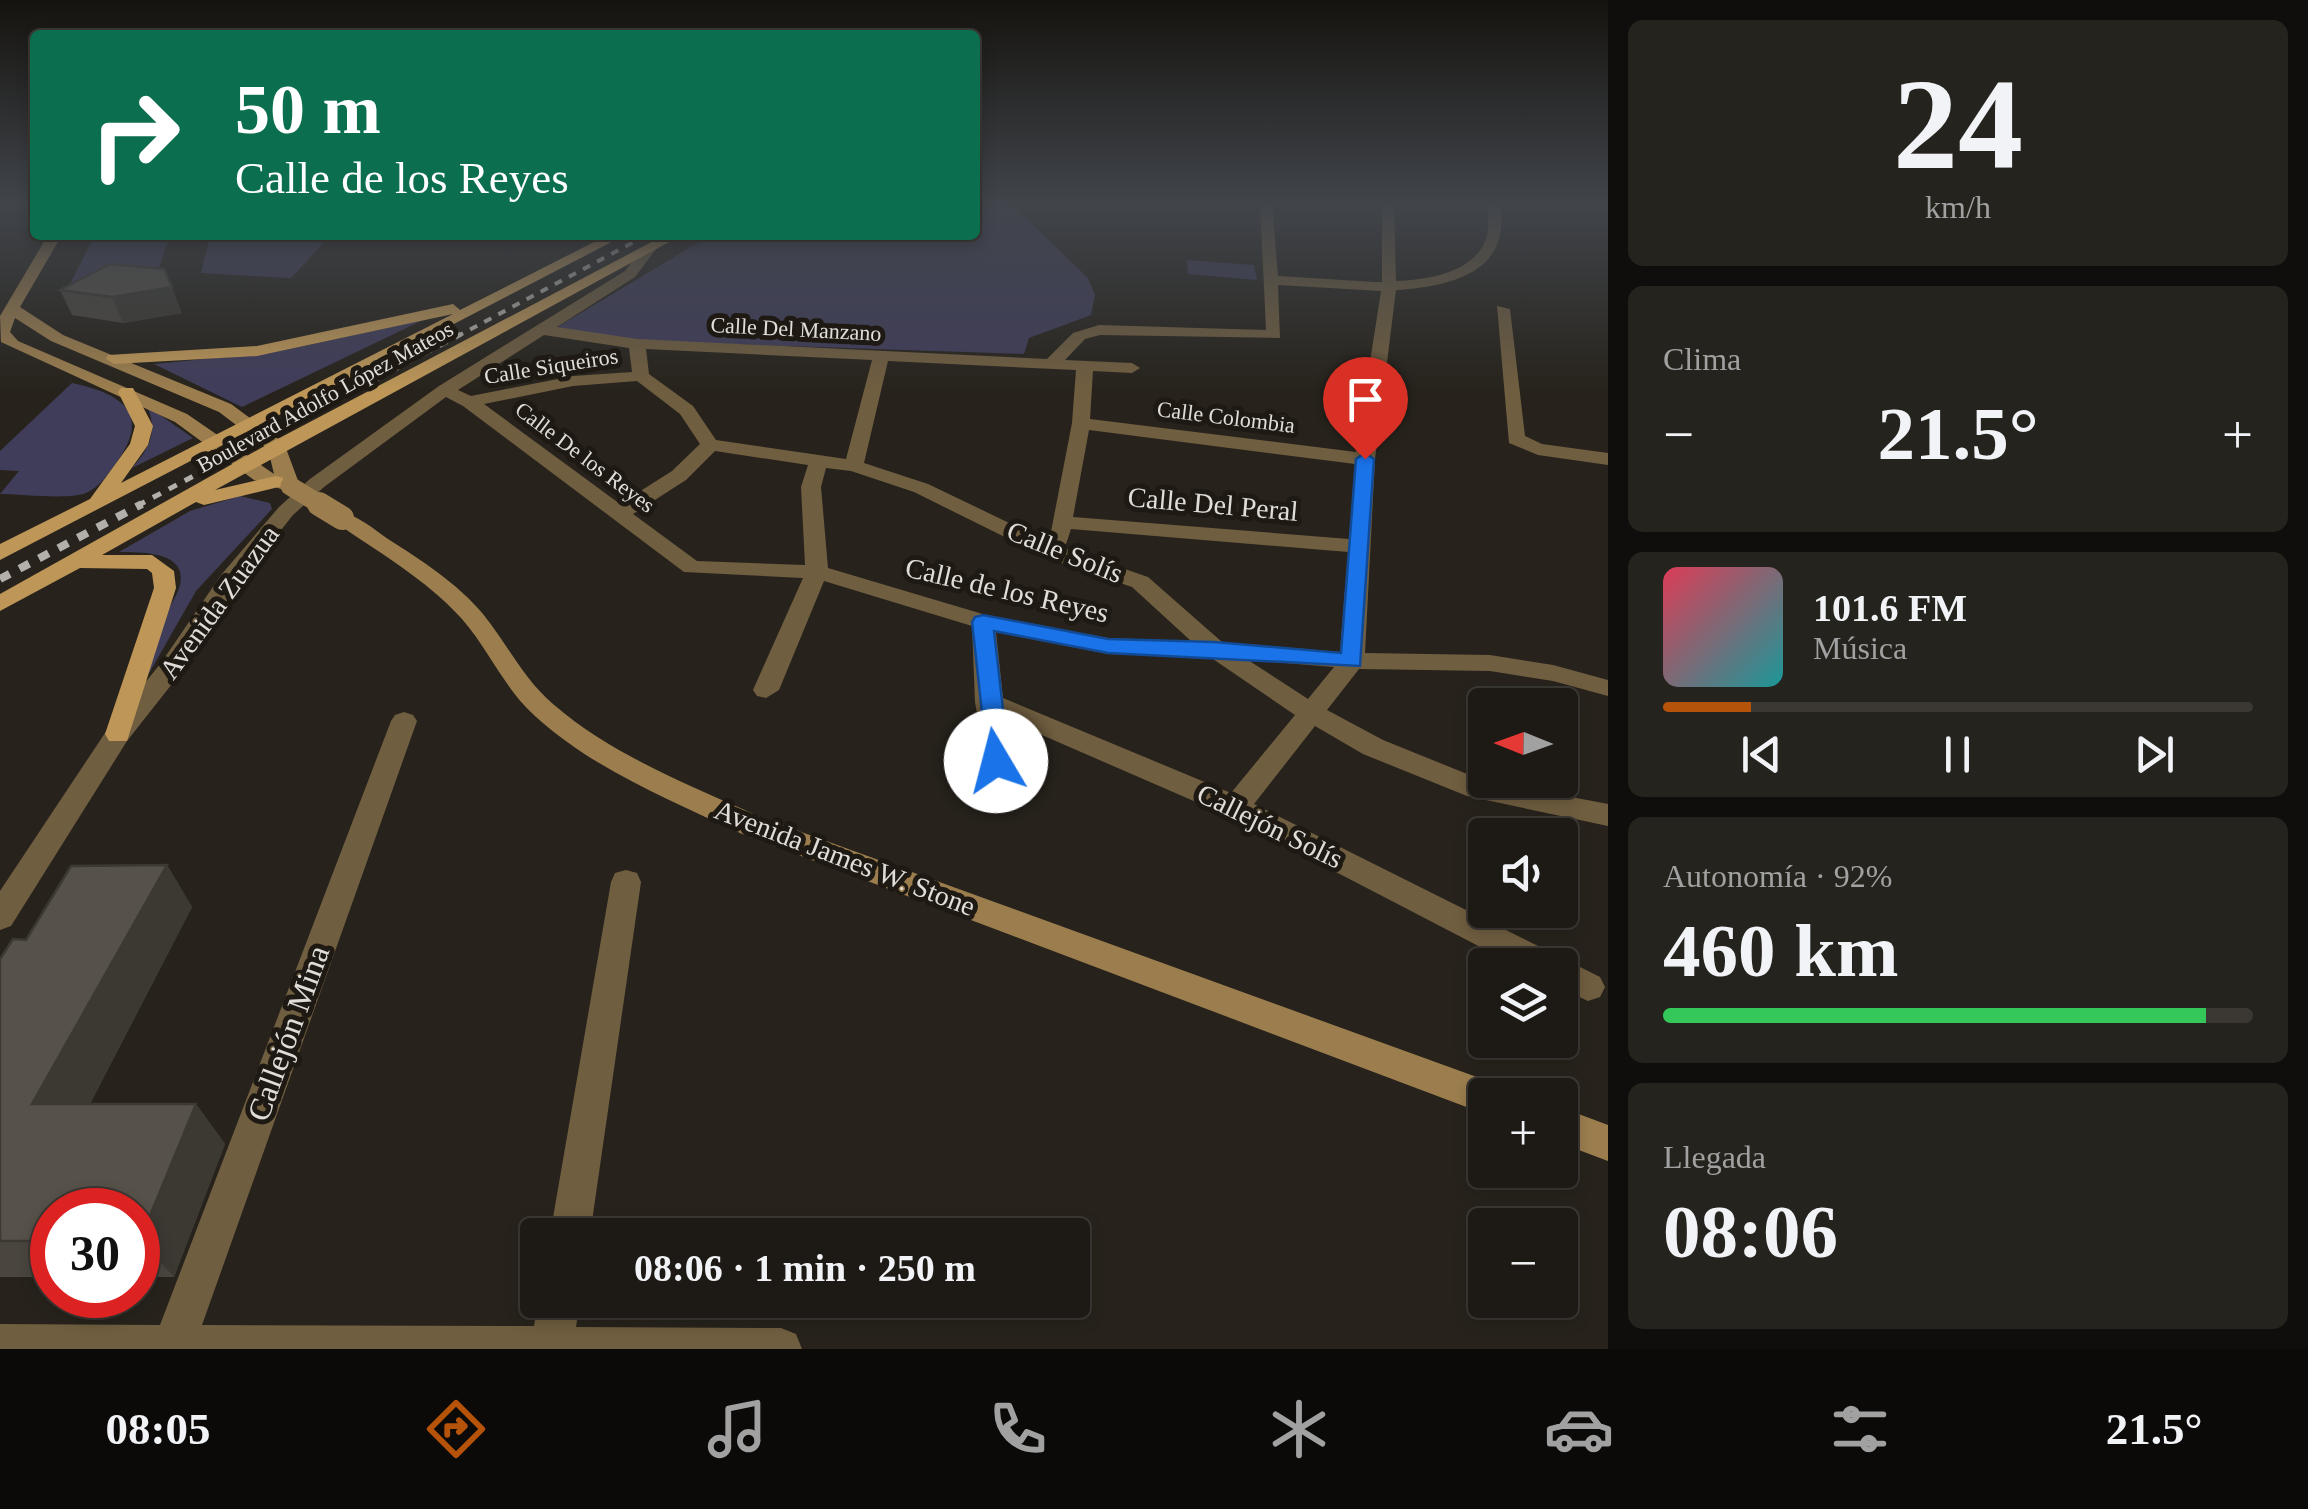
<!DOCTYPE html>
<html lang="es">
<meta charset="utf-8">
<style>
body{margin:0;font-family:"Times New Roman",serif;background:#25231e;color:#f1f3f6;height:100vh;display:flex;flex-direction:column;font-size:38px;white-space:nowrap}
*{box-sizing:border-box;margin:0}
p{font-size:32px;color:#a0a1a0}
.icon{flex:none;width:55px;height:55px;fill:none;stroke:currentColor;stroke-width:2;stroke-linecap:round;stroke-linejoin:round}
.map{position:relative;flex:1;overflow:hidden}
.sheet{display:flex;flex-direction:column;gap:20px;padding:20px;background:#100e0c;width:700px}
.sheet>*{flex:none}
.hud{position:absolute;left:30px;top:30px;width:950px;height:210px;border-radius:10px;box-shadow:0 5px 15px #0003,0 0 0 2px #3b3834;background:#0b6e4f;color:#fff;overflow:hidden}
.needle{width:65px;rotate:271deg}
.buttons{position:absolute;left:1468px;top:688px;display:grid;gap:20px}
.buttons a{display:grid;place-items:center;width:110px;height:110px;border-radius:10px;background:#1d1a15;box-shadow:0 5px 15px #0003,0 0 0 2px #3b3834;font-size:50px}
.speed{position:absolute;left:30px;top:1188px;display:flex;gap:20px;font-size:50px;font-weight:700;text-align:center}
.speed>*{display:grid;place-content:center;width:130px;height:130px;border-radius:50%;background:#1d1a15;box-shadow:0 5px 15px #0003,0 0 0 2px #3b3834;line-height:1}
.speed .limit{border:15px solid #d22;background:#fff;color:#111}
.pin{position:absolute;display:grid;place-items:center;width:85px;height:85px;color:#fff;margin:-102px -42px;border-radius:50% 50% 50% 0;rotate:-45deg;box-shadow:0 0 10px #0007}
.pin .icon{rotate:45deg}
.me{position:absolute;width:110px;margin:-55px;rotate:352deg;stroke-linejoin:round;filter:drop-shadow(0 0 8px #0008)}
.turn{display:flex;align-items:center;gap:35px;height:210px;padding:0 40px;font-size:45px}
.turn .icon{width:130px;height:130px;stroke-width:2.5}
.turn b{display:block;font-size:70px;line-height:85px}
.big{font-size:75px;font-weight:700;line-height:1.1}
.sheet .widget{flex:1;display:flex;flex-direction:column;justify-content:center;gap:15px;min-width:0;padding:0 35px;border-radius:15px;background:#25231e}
.sheet .dial{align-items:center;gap:0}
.dial b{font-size:130px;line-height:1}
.song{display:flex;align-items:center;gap:30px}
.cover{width:120px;height:120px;border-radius:15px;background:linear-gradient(135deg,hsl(350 70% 55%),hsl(180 70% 35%))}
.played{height:10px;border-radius:5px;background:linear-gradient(90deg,#b45309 15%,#3b3834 15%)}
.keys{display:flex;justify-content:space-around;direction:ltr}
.heat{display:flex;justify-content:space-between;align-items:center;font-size:55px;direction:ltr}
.charge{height:15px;border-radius:8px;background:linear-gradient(90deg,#34c759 92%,#3b3834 0)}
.trip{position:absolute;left:520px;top:1218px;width:570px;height:100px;border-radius:10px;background:#1d1a15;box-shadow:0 5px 15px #0003,0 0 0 2px #3b3834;font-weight:700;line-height:100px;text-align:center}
.tabs{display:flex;height:160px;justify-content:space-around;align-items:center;background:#0c0a08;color:#a0a1a0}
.tabs .icon{width:70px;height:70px}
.tabs .current{color:#b45309}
.tabs b{font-size:45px;color:#f1f3f6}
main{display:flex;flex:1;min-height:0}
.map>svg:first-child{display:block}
.green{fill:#403d5a}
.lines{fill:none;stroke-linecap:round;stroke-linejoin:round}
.street{fill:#705e40;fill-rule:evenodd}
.secondary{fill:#9c7e4e;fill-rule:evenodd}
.primary{fill:#be9758;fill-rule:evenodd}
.rail-far2{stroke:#b3b0ab;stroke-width:4;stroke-dasharray:8 8;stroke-linecap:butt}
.rail-far1{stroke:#b3b0ab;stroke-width:5;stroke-dasharray:9 9;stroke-linecap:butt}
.rail{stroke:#b3b0ab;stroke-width:8;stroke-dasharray:11 11;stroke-linecap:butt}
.secondary-bridge-far1{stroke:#9c7e4e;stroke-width:19}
.secondary-bridge{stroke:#9c7e4e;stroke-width:24}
.wall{fill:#4a463f}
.shaded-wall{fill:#3c3933}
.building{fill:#565149;stroke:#3c3933;stroke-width:2.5}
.route{fill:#1a73e8;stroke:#114b97;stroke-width:2.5}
.labels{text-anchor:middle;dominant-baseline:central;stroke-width:10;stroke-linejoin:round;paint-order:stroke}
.far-street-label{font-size:22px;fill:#e0ddd9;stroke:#1e1a13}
.street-label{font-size:28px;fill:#e0ddd9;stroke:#1e1a13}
.near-street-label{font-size:32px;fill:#e0ddd9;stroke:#1e1a13}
</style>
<main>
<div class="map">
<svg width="1608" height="1349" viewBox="0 0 1608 1349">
<rect width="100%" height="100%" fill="#27231c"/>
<g class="green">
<path d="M975 202H1009L1088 278 1095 295 1091 315 1029 338 1024 354 640 341 558 330 559 326 711 235H975Z"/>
<path d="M95 235H170L154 282 65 294Z"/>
<path d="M210 235H331L291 278 201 273Z"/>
<path d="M1187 260 1254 265 1257 280 1188 274Z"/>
<path d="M423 320 242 407 154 364 276 352Z"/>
<path d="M72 383C124 394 153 415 114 466 106 477 99 487 86 493 68 500 22 494 0 494L19 471 0 470V451Z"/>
<path d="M147 406 193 438 132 468C150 448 158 431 147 406Z"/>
<path d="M240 496 270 503 272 509 196 591 148 675C152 657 155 636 163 620 167 610 174 601 178 591 193 552 145 552 119 552L190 511Z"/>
</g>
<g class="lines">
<g class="street">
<path d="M1260 202H1272L1278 276 1375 282H1382V202H1394L1396 281C1428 280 1477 272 1487 236 1489 226 1488 213 1489 202H1501C1501 213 1502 224 1500 234 1493 279 1433 288 1396 290L1375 459 1365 653 1490 655 1553 665 1608 680V696L1553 681 1490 671 1359 669 1327 710 1383 740 1482 780 1608 804V826L1467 796 1363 754 1315 726 1254 804 1600 977 1605 987 1600 997 1588 1001 1560 988V965H1515L1226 815 1005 719 1010 761 1006 768H986L975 702 972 626 824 581 779 690 766 698 757 696 753 690 803 578 684 572 463 406 446 397 324 487 293 515 238 584 179 675 127 741 11 926 0 930V891L109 727 161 663 221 575 279 507 310 479 439 386 625 271 645 245 657 248 635 277 557 327 637 339 1047 359 1073 333 1099 325 1266 330ZM1278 285 1381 291 1356 452 1090 419 1093 371 1132 373 1140 368 1132 363 1065 360 1085 339 1100 335 1280 338ZM544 335 629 348 632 372 573 376 471 396 458 390ZM646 349 872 360 846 459 716 440 693 406 649 374ZM888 361 1076 370 1072 423 1049 542 928 484 864 463ZM637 381 680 414 700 444 672 471 620 504 484 404 573 386ZM1089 430 1355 464 1349 539 1073 517ZM715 451 808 465 801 487 805 565 697 561 633 514 686 480ZM826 468 851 471 914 492 1047 558 1132 587 1191 641 1108 638 986 615 828 568 821 487ZM1071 529 1348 552 1340 652 1222 642 1148 577 1055 545 1066 544ZM996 632 1108 654 1210 657 1295 715 1231 793 1003 698ZM1248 660 1334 667 1308 699Z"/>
<path d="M1497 306 1510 309 1525 436 1542 444 1608 453V465L1538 455 1509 443Z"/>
<path d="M404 712 413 715 417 721 202 1325 534 1326 538 1300H580L576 1327 781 1328 796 1334 802 1349H0V1324L160 1325 391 721 395 715Z"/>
<path d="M626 870 637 873 641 882 590 1235H550L611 882 615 873Z"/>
</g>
<g class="secondary">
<path d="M48 235H62L20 307 63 335 231 404 284 443 300 486 297 490 290 492 254 480 175 422 1 342 0 316ZM15 318 51 341 219 412 268 449 274 474 187 414 18 341 10 332Z"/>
<path d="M342 512C358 516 374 529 388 539 421 560 457 583 483 614 508 645 523 678 553 704 613 756 690 785 760 817L1485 1080 1498 1085 1502 1095H1485V1114L740 833C670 800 593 769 535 716 504 688 489 650 462 619 426 579 378 552 335 522L332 518 335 514Z"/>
<path d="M1560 1107 1608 1125V1161L1560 1143Z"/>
</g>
<g class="primary">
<path d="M608 235H625L0 560V544L90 499 130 444 135 426 118 392 121 388H133L153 426 148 445 121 483 453 314 257 356 114 364 106 359 108 355 257 346 453 304 460 310Z"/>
<path d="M665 235H682L215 490 276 476 283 478V486L204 505 196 502 102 555H152L174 571 176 588 127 741H109L105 734 154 588 152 573 147 569 80 568 0 611V594L270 443Z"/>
</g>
<path class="rail-far2" d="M456 337 647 235"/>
<path class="rail-far1" d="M137 506 461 334"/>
<path class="rail" d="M0 579 142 504"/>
<path class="secondary-bridge-far1" d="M290 486 323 506"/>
<path class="secondary-bridge" d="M319 504 342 518"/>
</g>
<g class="wall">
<path d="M110 264 182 313 123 323 72 315 60 290Z"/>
<path d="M167 865 192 907 90 1104H196L225 1144 174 1277H138V1210H52V1277H0V959Z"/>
</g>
<g class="shaded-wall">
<path d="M172 287 182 313 123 323 112 297Z"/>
<path d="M167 865 192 907 69 1144 32 1104Z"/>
<path d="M196 1104 225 1144 174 1277 140 1240Z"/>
</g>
<g class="building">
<path d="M110 264 164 269 172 287 112 297 60 290Z"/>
<path d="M167 865 32 1104H196L140 1240H138V1210H52V1241H0V959L13 939 26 940 71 866Z"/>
</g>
<linearGradient id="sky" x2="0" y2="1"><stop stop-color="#15130f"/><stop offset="0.52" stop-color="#41454b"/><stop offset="1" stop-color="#41454b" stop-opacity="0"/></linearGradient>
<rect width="1608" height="391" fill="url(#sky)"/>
<path class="route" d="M1365 453 1374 459 1360 666 1108 653 994 631 1009 761 1005 767H988L972 622 975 617 983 615 1108 639 1214 642 1341 653 1356 459Z"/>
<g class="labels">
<g class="far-street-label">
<text transform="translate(796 329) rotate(3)">Calle Del Manzano</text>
<text transform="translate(551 366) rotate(-9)">Calle Siqueiros</text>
<text transform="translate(325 397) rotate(-29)">Boulevard Adolfo López Mateos</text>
<text transform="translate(1226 417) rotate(7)">Calle Colombia</text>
<text transform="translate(585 457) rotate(37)">Calle De los Reyes</text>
</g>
<g class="street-label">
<text transform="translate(1213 504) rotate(5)">Calle Del Peral</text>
<text transform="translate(1065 552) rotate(22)">Calle Solís</text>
<text transform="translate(1007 590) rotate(13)">Calle de los Reyes</text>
<text transform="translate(219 602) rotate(-54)">Avenida Zuazua</text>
<text transform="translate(1270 826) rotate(26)">Callejón Solís</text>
<text transform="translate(845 858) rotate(21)">Avenida James W. Stone</text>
</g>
<g class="near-street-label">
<text transform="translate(288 1033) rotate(-70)">Callejón Mina</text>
</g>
</g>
</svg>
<div class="buttons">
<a><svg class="needle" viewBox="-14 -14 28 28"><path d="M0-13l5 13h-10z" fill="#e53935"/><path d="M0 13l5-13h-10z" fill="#a0a1a0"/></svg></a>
<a><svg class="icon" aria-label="sound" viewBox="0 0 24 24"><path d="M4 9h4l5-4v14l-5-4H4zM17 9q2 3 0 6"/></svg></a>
<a><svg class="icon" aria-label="layers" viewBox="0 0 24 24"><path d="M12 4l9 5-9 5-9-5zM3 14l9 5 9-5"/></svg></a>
<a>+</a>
<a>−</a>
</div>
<div class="speed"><div class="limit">30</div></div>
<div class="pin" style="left:1365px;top:459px;background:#d93025"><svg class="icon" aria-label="arrive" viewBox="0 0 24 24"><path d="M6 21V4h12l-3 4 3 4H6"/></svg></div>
<svg class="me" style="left:996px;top:761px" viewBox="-20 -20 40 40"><circle r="19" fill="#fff"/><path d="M0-13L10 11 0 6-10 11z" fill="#1a73e8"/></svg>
<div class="trip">08:06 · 1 min · 250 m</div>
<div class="hud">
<div class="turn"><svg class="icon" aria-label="right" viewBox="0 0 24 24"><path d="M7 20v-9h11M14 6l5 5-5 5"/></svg><div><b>50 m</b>Calle de los Reyes</div></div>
</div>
</div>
<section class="sheet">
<div class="widget dial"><b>24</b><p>km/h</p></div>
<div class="widget"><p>Clima</p>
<div class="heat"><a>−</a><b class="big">21.5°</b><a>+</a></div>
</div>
<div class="widget">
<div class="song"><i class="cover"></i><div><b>101.6 FM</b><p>Música</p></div></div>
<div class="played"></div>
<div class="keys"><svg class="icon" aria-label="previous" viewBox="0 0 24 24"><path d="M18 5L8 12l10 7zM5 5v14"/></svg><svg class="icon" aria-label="pause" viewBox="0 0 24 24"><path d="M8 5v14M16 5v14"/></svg><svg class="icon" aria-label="next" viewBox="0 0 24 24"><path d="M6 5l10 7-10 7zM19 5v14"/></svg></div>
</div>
<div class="widget"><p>Autonomía · 92%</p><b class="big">460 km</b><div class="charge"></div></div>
<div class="widget"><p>Llegada</p><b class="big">08:06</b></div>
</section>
</main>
<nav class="tabs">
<b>08:05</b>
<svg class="icon current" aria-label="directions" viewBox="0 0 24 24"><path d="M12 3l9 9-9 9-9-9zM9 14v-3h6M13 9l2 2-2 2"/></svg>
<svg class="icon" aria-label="music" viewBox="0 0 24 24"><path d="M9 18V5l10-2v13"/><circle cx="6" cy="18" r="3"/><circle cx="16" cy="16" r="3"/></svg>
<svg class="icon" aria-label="phone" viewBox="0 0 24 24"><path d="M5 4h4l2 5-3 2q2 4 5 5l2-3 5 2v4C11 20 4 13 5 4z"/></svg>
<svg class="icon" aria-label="climate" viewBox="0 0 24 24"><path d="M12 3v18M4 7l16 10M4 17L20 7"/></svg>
<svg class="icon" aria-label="car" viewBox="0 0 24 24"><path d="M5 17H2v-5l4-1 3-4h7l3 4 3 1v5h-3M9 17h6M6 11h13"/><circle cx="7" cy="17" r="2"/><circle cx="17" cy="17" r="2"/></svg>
<svg class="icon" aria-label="filters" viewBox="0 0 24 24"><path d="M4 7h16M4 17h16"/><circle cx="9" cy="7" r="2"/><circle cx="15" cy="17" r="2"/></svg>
<b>21.5°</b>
</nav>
